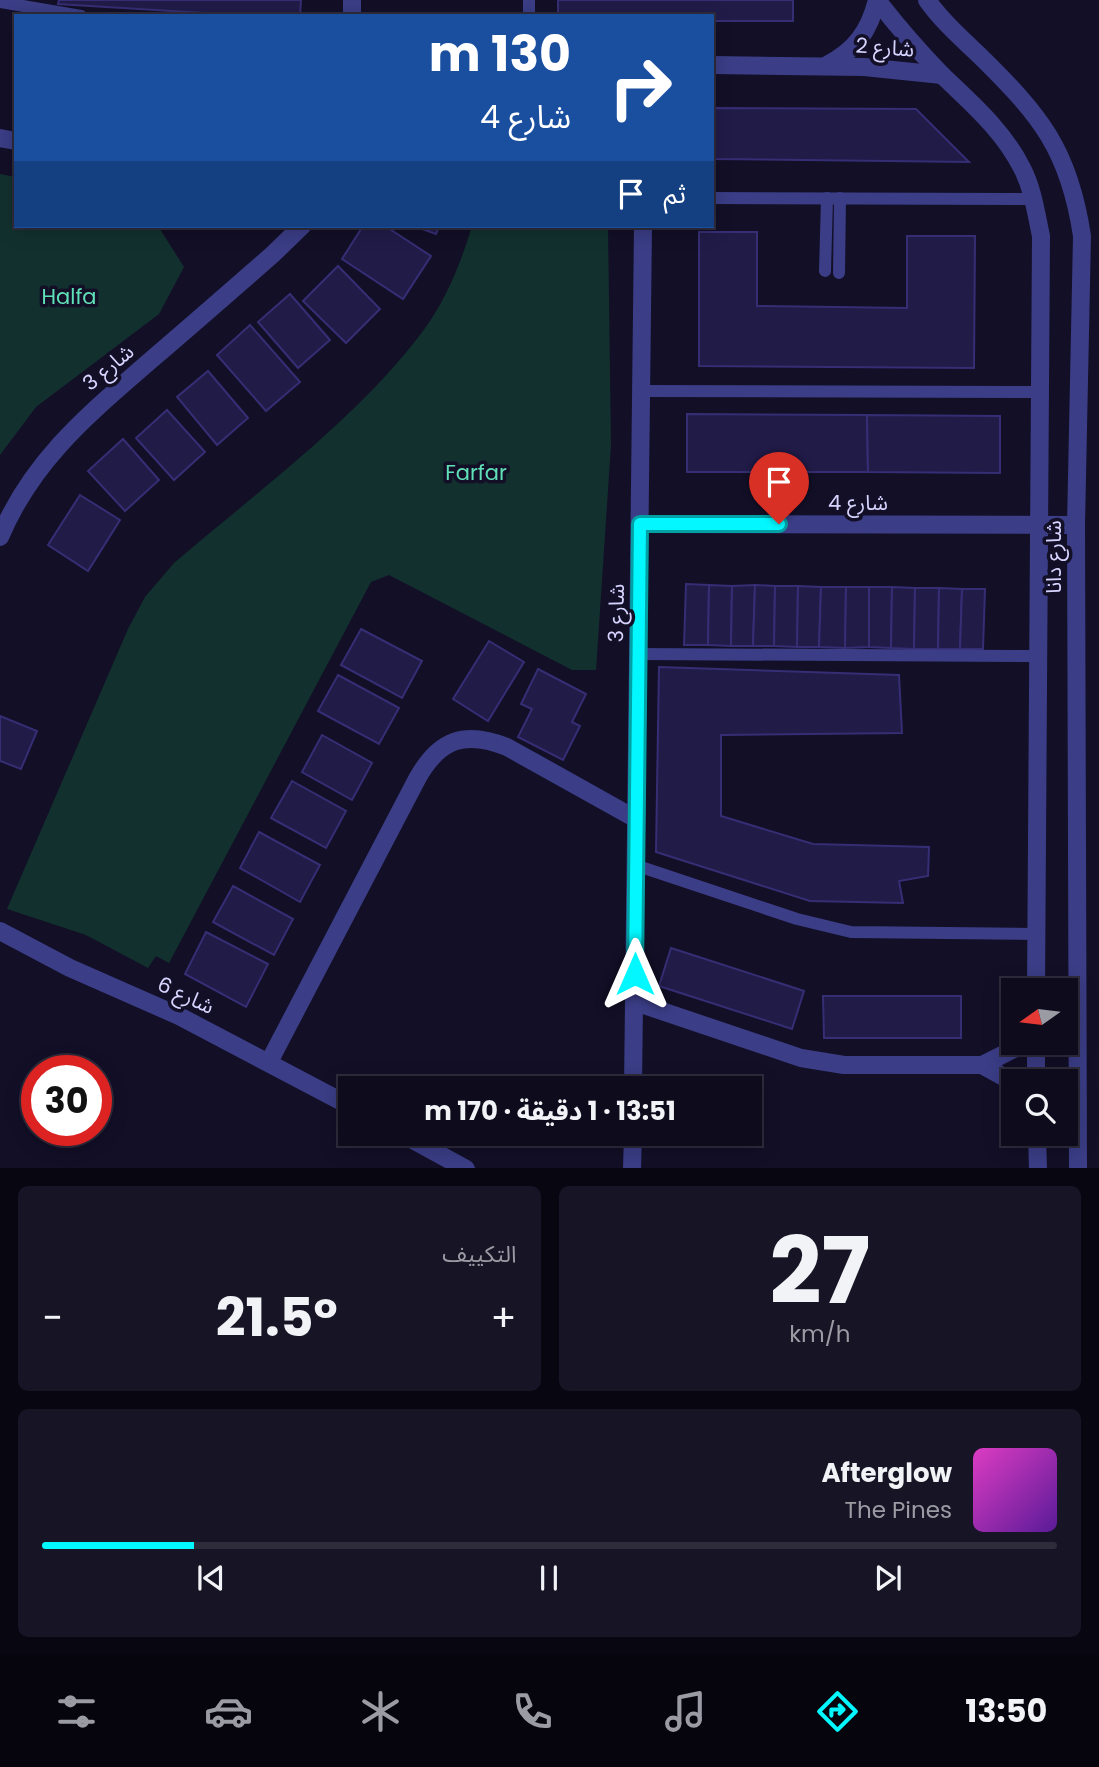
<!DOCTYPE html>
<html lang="ar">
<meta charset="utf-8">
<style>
body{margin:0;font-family:Poppins,"Noto Sans Arabic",sans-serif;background:#171426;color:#f1f3f6;direction:rtl;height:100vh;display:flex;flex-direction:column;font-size:26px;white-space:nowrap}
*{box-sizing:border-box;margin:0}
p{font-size:23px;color:#9b9ba4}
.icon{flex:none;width:38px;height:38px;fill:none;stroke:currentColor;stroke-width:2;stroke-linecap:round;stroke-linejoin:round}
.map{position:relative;height:1168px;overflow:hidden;direction:ltr}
.sheet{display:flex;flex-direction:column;gap:18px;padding:18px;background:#080610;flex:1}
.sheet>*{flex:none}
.hud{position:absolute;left:14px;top:14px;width:700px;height:214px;border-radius:0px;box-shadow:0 4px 18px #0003,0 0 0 2px #2e2b3b;direction:rtl;background:#1a4fa0;color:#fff;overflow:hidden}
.needle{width:46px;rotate:256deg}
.buttons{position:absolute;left:1001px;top:978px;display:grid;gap:14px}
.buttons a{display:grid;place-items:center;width:77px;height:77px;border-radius:0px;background:#0e0b1d;box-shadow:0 4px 18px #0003,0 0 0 2px #2e2b3b;font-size:35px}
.speed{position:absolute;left:21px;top:1055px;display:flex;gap:14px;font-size:35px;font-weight:700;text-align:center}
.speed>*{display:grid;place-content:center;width:91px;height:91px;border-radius:50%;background:#0e0b1d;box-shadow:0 4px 18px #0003,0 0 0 2px #2e2b3b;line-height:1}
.speed .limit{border:10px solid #d22;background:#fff;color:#111}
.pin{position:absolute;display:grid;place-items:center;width:60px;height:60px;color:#fff;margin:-72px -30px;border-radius:50% 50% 50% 0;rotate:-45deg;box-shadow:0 0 7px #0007}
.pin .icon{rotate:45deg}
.me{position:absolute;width:77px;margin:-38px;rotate:0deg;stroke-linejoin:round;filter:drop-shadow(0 0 5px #0008)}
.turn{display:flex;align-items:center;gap:24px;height:147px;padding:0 28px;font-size:32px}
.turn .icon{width:91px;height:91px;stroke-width:2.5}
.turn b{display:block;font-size:49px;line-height:60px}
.then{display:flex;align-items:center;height:66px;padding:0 28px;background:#0003;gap:14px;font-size:26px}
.big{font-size:52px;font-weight:700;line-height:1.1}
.sheet .tile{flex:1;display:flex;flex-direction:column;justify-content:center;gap:10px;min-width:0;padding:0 24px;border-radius:10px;background:#171426}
.sheet .dial{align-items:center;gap:0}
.dial b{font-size:91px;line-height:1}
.song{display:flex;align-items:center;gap:21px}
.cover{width:84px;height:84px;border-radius:10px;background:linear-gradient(135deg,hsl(310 70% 55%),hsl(270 70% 35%))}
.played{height:7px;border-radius:4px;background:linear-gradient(90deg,#02f7fe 15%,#2e2b3b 15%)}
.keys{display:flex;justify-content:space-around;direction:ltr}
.heat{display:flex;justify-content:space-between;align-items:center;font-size:38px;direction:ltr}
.sheet .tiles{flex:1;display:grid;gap:18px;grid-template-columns:1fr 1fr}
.tile:last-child{grid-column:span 2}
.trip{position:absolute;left:338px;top:1076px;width:424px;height:70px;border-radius:0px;background:#0e0b1d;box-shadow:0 4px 18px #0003,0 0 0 2px #2e2b3b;font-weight:700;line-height:70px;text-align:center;direction:rtl}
.tab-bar{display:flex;height:112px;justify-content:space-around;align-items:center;background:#06040c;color:#9b9ba4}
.tab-bar .icon{width:49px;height:49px}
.tab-bar .selected{color:#02f7fe}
.tab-bar b{font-size:32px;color:#f1f3f6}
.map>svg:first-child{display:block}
.green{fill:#12312e}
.building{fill:#211b48;stroke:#362e74;stroke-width:2}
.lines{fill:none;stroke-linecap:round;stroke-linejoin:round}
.service{stroke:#3b3d86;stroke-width:12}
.minor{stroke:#3b3d86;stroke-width:18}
.tertiary{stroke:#3b3d86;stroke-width:18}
.route-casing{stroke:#01a1a5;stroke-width:18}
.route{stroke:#02f7fe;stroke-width:12}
.labels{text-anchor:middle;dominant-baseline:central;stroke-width:7;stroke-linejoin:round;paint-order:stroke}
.street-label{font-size:21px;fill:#d7d5ff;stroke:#120f27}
.park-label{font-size:21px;fill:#60e0b7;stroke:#120f27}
</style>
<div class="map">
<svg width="1099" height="1169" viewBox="0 0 1099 1169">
<rect width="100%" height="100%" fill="#120f27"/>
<g class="green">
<path d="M0 174 16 177V226H158L184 267 159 314 36 407 0 455Z"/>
<path d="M472 226H608L611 445 596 670H572L389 575 371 582 169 963 156 956 148 968 86 935 7 909 128 629 145 597 174 563C256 493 359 417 423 331 446 300 461 263 472 226Z"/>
</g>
<g class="building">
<path d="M59 0H301L300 16H253L58 4Z"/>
<path d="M558 0H793V21H712V16H558Z"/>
<path d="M712 108 916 109 969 162 712 159Z"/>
<path d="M363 226H385L431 256 403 299 342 259Z"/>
<path d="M414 226H439L436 234Z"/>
<path d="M699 232H757V306L907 308V236H975L974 368 699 366Z"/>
<path d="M338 266 380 309 346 343 303 301Z"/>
<path d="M290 294 330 340 298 368 258 322Z"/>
<path d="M250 325 300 382 266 411 217 355Z"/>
<path d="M208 371 248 418 217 445 177 397Z"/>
<path d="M167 410 205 452 174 480 136 438Z"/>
<path d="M687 414 867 415 868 472H687Z"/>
<path d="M867 415 1000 416V473L868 472Z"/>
<path d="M123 439 159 480 125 511 88 471Z"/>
<path d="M80 495 120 520 88 571 48 545Z"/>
<path d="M686 584 709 585 708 645H684Z"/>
<path d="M709 585 732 586 731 646 708 645Z"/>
<path d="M755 585 753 646H731L732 586Z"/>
<path d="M755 585 775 586 774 646H753Z"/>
<path d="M775 586H798L797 647 774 646Z"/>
<path d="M798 586 821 587 819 647H797Z"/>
<path d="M821 587H846L845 648 819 647Z"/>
<path d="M846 587H869V647L845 648Z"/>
<path d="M869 587H892L891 648 869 647Z"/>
<path d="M892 587 915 588 914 649 891 648Z"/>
<path d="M915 588H939L938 649H914Z"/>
<path d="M939 588 962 589 960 649H938Z"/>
<path d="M962 589H985L983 649H960Z"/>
<path d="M361 629 422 661 402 698 341 665Z"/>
<path d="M489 641 524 662 488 721 453 699Z"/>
<path d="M659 667 899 675 902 733 721 735V816L813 844 929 847 928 876 899 881 903 903 810 901 656 852Z"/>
<path d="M538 669 586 694 572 722 580 726 563 760 518 737 532 709 521 704Z"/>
<path d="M338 675 399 708 379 744 318 711Z"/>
<path d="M0 716 37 731 21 769 0 761Z"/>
<path d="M322 735 372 763 352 800 302 772Z"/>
<path d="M292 781 346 811 326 848 271 818Z"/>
<path d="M259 832 320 865 300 902 240 868Z"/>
<path d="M233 886 293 919 274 955 213 922Z"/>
<path d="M206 932 268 964 246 1007 185 974Z"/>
<path d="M671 948 804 991 792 1029 659 986Z"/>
<path d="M823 996H961V1038H824Z"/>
</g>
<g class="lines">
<g class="service">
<path d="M529 0V16"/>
<path d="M0 2 81 16"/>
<path d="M712 198 1034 199"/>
<path d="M825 271 827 198"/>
<path d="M839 273 840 198"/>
<path d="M641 391 1039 392"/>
<path d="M638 654 1038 656"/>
<path d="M635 865 797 919 851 932 1036 934"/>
</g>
<g class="minor">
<path d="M352 16V0"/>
<path d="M712 65 864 67 942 75"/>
<path d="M827 65C856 50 869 31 877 0"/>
<path d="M0 138 16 141"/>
<path d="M640 524 1076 525"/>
<path d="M0 537C33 459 89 414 151 360 192 325 232 290 272 255L302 226"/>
<path d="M0 931 70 968 179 1016 350 1106"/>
<path d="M635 1002 801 1058 844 1065H982L1026 1043"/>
<path d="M269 1062 417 779C439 739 465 730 507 747L636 819"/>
<path d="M982 1065 1013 1082"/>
<path d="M633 1088 643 226"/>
<path d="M402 1134 466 1169"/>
<path d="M632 1169 633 1134"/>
</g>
<g class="tertiary">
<path d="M877 0C897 26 918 50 941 74 971 103 1003 130 1022 168 1033 189 1036 213 1041 236L1036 990"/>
<path d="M927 0C941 20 961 38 979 55 1040 115 1069 149 1082 236L1076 525 1078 1169"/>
<path d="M1036 1043V1082"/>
<path d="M1037 1134 1038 1169"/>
</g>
</g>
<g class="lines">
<defs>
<path id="route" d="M635 974 640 524H779"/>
</defs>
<use href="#route" class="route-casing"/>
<use href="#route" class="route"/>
</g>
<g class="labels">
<g class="street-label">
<text transform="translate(885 47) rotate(4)">شارع 2</text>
<text transform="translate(108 367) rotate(-40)">شارع 3</text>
<text x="858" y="502">شارع 4</text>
<text transform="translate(1053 557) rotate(-90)">شارع دانا</text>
<text transform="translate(616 613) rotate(-89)">شارع 3</text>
<text transform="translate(186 995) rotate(25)">شارع 6</text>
</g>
<g class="park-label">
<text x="69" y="296">Halfa</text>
<text x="476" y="472">Farfar</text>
</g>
</g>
</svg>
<div class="buttons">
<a><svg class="needle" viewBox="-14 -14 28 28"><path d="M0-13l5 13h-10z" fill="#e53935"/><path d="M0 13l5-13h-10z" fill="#9b9ba4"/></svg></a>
<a><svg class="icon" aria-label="search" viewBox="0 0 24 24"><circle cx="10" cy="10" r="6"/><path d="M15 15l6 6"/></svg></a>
</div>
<div class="speed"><div class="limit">30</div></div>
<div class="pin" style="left:779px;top:524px;background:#d93025"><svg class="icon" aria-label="arrive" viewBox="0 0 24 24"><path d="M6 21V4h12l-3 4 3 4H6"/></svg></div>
<svg class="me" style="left:635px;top:974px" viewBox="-20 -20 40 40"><path d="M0-17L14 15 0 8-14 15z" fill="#02f7fe" stroke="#fff" stroke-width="4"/></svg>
<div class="trip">13:51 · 1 دقيقة · 170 m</div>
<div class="hud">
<div class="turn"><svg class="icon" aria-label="right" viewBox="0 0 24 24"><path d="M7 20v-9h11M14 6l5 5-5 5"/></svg><div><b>130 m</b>شارع 4</div></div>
<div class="then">ثم<svg class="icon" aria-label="arrive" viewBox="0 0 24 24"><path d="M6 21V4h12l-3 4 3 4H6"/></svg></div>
</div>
</div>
<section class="sheet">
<div class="tiles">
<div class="tile dial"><b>27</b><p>km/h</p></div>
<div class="tile"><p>التكييف</p>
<div class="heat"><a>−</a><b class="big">21.5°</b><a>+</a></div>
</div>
<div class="tile">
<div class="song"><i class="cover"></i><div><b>Afterglow</b><p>The Pines</p></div></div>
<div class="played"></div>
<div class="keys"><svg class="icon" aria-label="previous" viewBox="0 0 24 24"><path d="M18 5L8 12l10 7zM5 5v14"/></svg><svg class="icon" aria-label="pause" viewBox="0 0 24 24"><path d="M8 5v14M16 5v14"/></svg><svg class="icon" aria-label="next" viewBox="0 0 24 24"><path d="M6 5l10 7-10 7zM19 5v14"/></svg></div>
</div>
</div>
</section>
<nav class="tab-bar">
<b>13:50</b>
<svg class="icon selected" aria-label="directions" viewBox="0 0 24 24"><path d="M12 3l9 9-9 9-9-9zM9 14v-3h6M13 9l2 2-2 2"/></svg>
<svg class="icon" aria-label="music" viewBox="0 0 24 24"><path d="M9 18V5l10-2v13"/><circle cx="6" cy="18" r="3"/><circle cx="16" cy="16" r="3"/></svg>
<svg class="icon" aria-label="phone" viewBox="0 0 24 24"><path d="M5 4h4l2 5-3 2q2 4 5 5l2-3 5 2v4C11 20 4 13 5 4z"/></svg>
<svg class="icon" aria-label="climate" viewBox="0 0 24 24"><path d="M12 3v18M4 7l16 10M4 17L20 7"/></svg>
<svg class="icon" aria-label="car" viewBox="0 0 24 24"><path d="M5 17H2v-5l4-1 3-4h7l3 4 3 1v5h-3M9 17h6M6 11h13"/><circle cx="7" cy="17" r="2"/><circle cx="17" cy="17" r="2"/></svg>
<svg class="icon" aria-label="filters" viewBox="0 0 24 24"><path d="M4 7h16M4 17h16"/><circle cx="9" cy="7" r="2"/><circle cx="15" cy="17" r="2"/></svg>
</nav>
